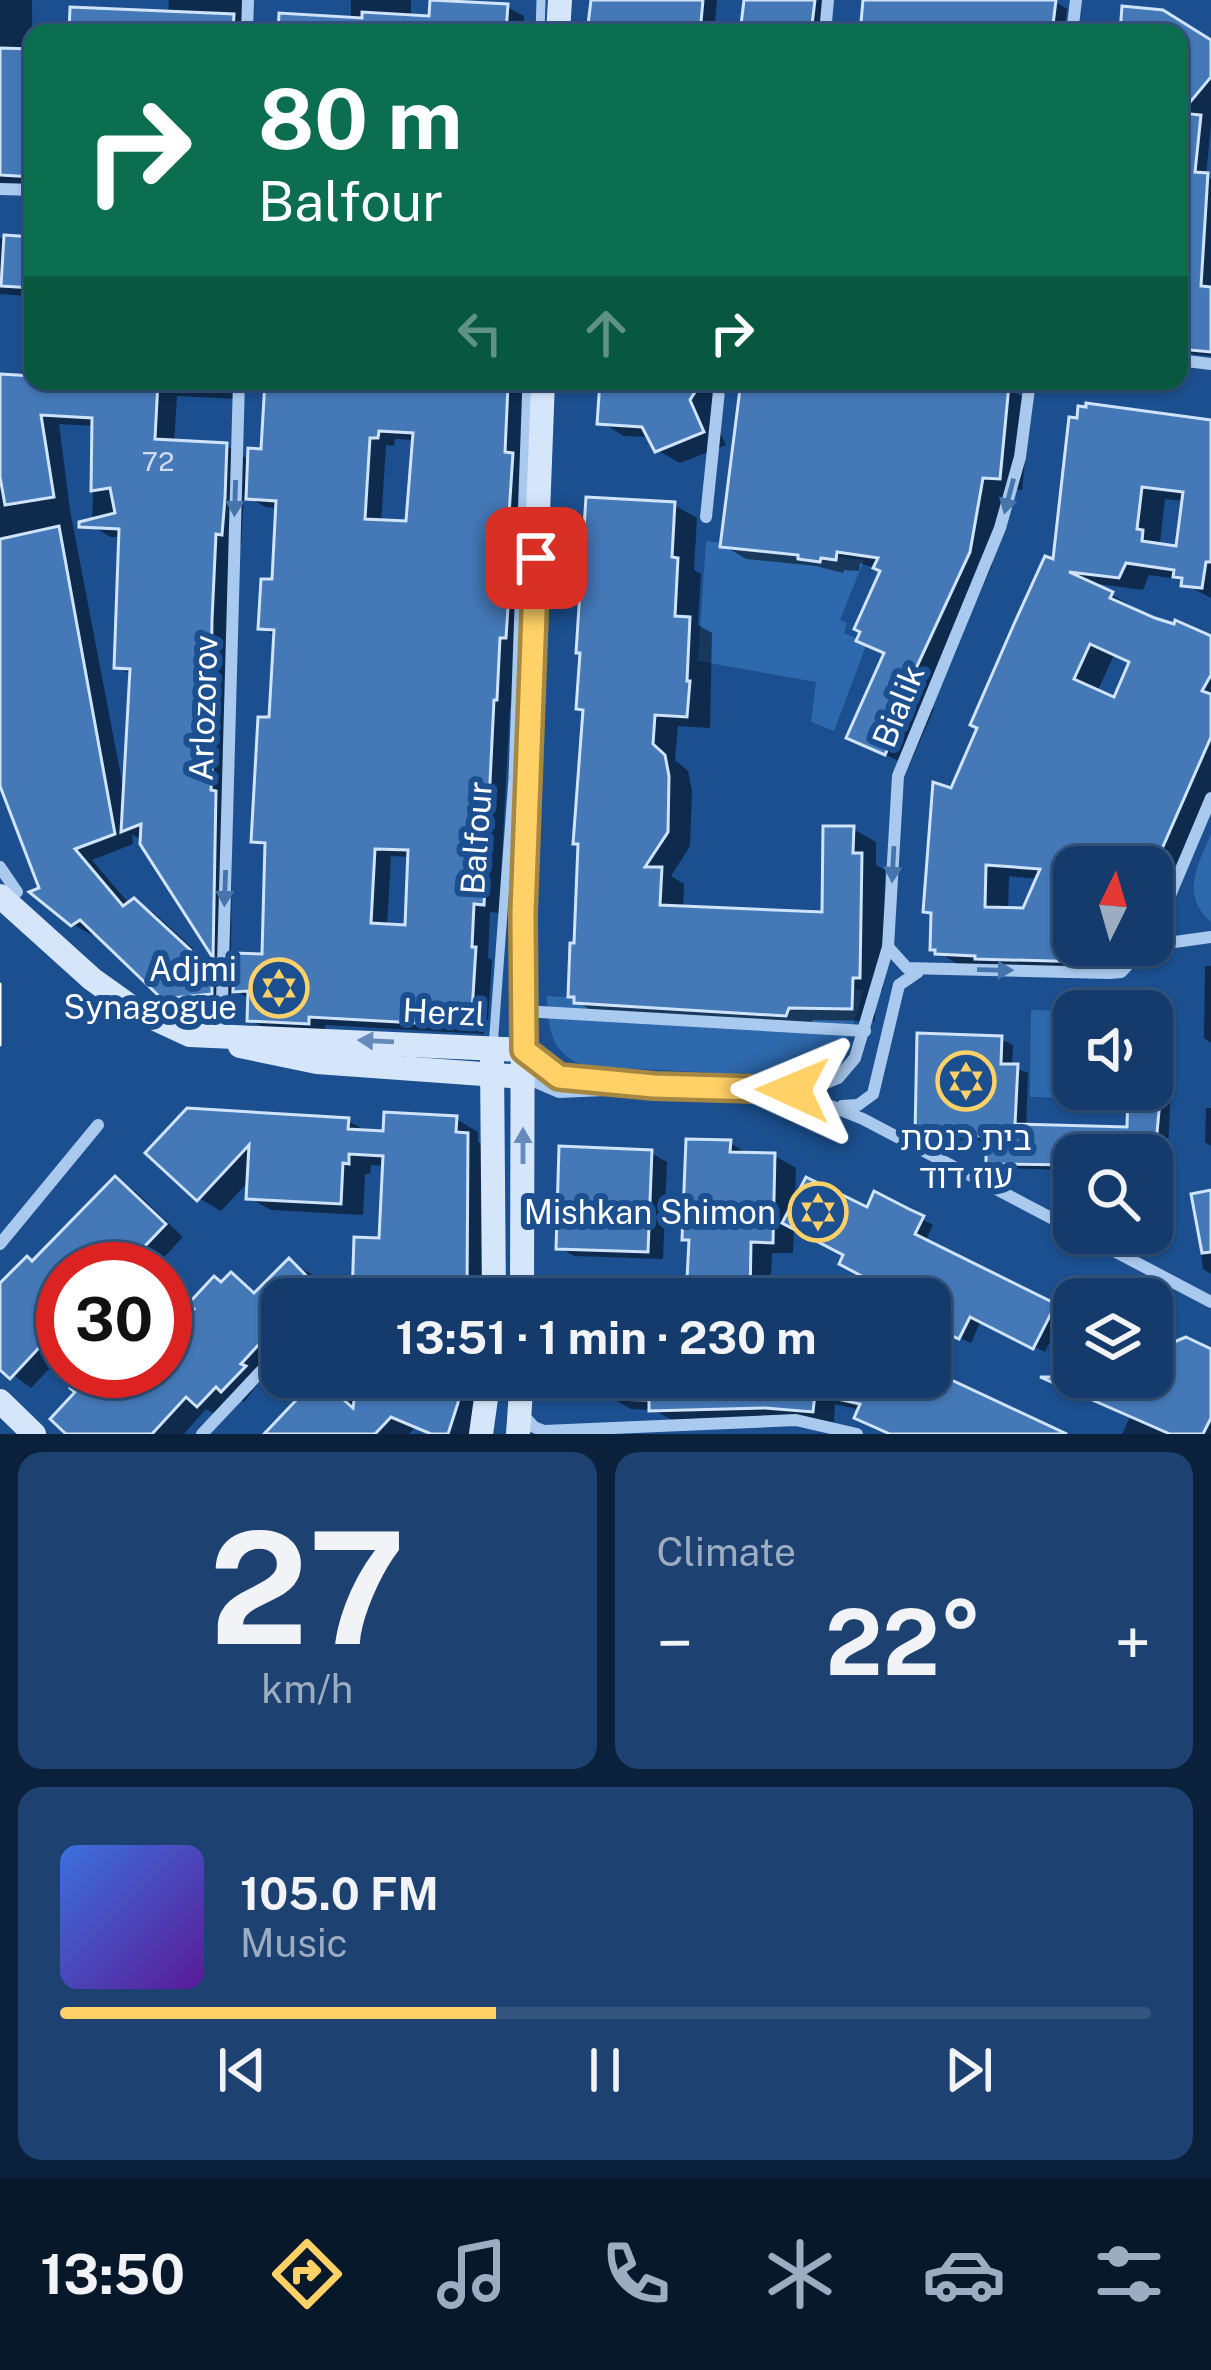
<!DOCTYPE html>
<meta charset="utf-8">
<style>
body{margin:0;font-family:"Public Sans","Noto Sans Hebrew",sans-serif;background:#1d4271;color:#f1f3f6;height:100vh;display:flex;flex-direction:column;font-size:45px;white-space:nowrap}
*{box-sizing:border-box;margin:0}
p{font-size:39px;color:#9dadc1}
.icon{flex:none;width:66px;height:66px;fill:none;stroke:currentColor;stroke-width:2;stroke-linecap:round;stroke-linejoin:round}
.map{position:relative;height:1434px;overflow:hidden}
.sheet{display:flex;flex-direction:column;gap:18px;padding:18px;background:#0b203b;flex:1}
.sheet>*{flex:none}
.hud{position:absolute;left:24px;top:24px;width:1164px;height:366px;border-radius:24px;box-shadow:0 3px 9px #0004,0 0 0 3px #33557e;background:#0b6e4f;color:#fff;overflow:hidden}
.needle{width:78px;rotate:5deg}
.tools{position:absolute;left:1053px;top:846px;display:grid;gap:24px}
.tools a{display:grid;place-items:center;width:120px;height:120px;border-radius:24px;background:#143b6b;box-shadow:0 3px 9px #0004,0 0 0 3px #33557e;font-size:60px}
.speed{position:absolute;left:36px;top:1242px;display:flex;gap:24px;font-size:60px;font-weight:700;text-align:center}
.speed>*{display:grid;place-content:center;width:156px;height:156px;border-radius:50%;background:#143b6b;box-shadow:0 3px 9px #0004,0 0 0 3px #33557e;line-height:1}
.speed .limit{border:18px solid #d22;background:#fff;color:#111}
.pin{position:absolute;display:grid;place-items:center;width:102px;height:102px;color:#fff;margin:-51px;border-radius:24px;box-shadow:0 6px 18px #0006}
.me{position:absolute;width:132px;margin:-66px;rotate:271deg;stroke-linejoin:round;filter:drop-shadow(0 0 9px #0008)}
.turn{display:flex;align-items:center;gap:42px;height:252px;padding:0 36px;font-size:54px}
.turn .icon{width:156px;height:156px;stroke-width:2.5}
.turn b{display:block;font-size:84px;line-height:102px}
.lanes{display:flex;align-items:center;height:114px;padding:0 36px;background:#0003;justify-content:center;gap:60px;direction:ltr}
.lanes .off{opacity:.35}
.big{font-size:90px;font-weight:700;line-height:1.1}
.sheet .widget{flex:1;display:flex;flex-direction:column;justify-content:center;gap:18px;min-width:0;padding:0 42px;border-radius:24px;background:#1d4271}
.sheet .dial{align-items:center;gap:0}
.dial b{font-size:156px;line-height:1}
.song{display:flex;align-items:center;gap:36px}
.cover{width:144px;height:144px;border-radius:18px;background:linear-gradient(135deg,hsl(220 70% 55%),hsl(270 70% 35%))}
.played{height:12px;border-radius:6px;background:linear-gradient(90deg,#ffd166 40%,#33557e 40%)}
.keys{display:flex;justify-content:space-around;direction:ltr}
.heat{display:flex;justify-content:space-between;align-items:center;font-size:66px;direction:ltr}
.sheet .tiles{flex:1;display:grid;gap:18px;grid-template-columns:1fr 1fr}
.widget:last-child{grid-column:span 2}
.trip{position:absolute;left:261px;top:1278px;width:690px;height:120px;border-radius:24px;background:#143b6b;box-shadow:0 3px 9px #0004,0 0 0 3px #33557e;font-weight:700;line-height:120px;text-align:center}
.tabs{display:flex;height:192px;justify-content:space-around;align-items:center;background:#08182b;color:#9dadc1}
.tabs .icon{width:84px;height:84px}
.tabs .selected{color:#ffd166}
.tabs b{font-size:54px;color:#f1f3f6}
.map>svg:first-child{display:block}
.green{fill:#2e69ad}
.shadow{fill:#0007;fill-rule:evenodd}
.building{fill:#4478b7;stroke:#cfe3fa;stroke-width:3;fill-rule:evenodd}
.lines{fill:none;stroke-linecap:round;stroke-linejoin:round}
.lane{stroke:#a9c9ee;stroke-width:9}
.street{stroke:#a9c9ee;stroke-width:12}
.secondary{stroke:#d6e6fa;stroke-width:24}
.tram{stroke:#fff;stroke-width:3}
.oneway{fill:#4674ac}
.oneway2{fill:#668bba}
.route-casing{stroke:#a68842;stroke-width:30}
.route{stroke:#ffd166;stroke-width:21}
.labels{text-anchor:middle;dominant-baseline:central;stroke-width:12;stroke-linejoin:round;paint-order:stroke}
.number-label{font-size:27px;fill:#d0dded}
.street-label{font-size:33px;fill:#fff;stroke:#1b4f8f}
.poi-label{font-size:33px;fill:#fff;stroke:#1b4f8f;text-anchor:end}
</style>
<div class="map">
<svg width="1211" height="1434" viewBox="0 0 1211 1434">
<rect width="100%" height="100%" fill="#1b4f8f"/>
<g class="green">
<path d="M706 541 864 560 840 620 847 623 844 633 867 643 834 731 811 722 816 682 698 661Z"/>
<path d="M1211 834V922C1180 895 1198 865 1211 834Z"/>
<path d="M805 987 863 990C850 1037 844 1069 790 1077L586 1066C551 1055 548 1029 547 996L803 1011Z"/>
<path d="M1031 1010 1087 1011H1074V1089H1102V1098L1030 1097Z"/>
</g>
<g class="shadow">
<path d="M0 0H32L33 184 0 183Z"/>
<path d="M169 0H255L251 1 250 33H72L168 14Z"/>
<path d="M351 0H411V18L432 19 507 7 524 16 523 33H280L351 20Z"/>
<path d="M595 0H717L714 33H592Z"/>
<path d="M747 0H823L826 33H743Z"/>
<path d="M904 0 1055 2 1067 9 1064 33H862Z"/>
<path d="M1125 9 1211 43V125L1206 176 1211 179V356L1179 353V33H1122Z"/>
<path d="M0 238 33 240V381H237V399L177 396 174 443 226 446 250 460 264 452 268 381H525L513 708 510 707 499 913 490 912 488 958 492 960 488 1020H484V1034L325 1025V1031L266 1029 250 1019V999L231 988 230 1004 184 1008 163 996 96 932 92 935 72 924 43 890 0 778V377L21 379 27 296 0 294ZM59 424 95 426 92 526 111 537H121L117 667 132 675 124 792 70 510ZM395 439 416 440 409 524 381 523 386 445 394 446ZM244 495 266 507 279 508 274 583 261 628 276 636 272 720 254 841 268 848 265 957 231 956 234 543 241 544ZM132 834 143 841 215 956 236 968V988L154 913 135 901 130 905 92 860 133 844ZM391 856 411 857 408 928 387 927Z"/>
<path d="M603 381H724L731 386 712 414 726 445 680 463 657 450 651 437 624 436 601 422Z"/>
<path d="M744 381H883L958 390 1008 388 1031 402 1022 490 1006 489 992 566 928 706 934 709 909 766 850 737 886 654 884 571 860 563 859 571 844 570 843 573 816 566 746 559 723 545Z"/>
<path d="M1211 422V598L1185 584V580L1149 575 1143 590 1090 583 1135 608 1133 612 1211 639V802L1152 940V867H1074V945H1125L1112 974 961 966 938 952 934 916 926 911 952 791 1055 564ZM1165 499 1185 501 1179 549 1160 543ZM1114 655 1131 663 1115 701 1097 692ZM1009 876 1039 879 1024 911H1008Z"/>
<path d="M674 505 697 518 694 570 701 574 698 625 712 633 710 728 678 726 675 760 688 771 692 791 690 846 671 876 684 884 683 909 825 915 853 829 876 842V865L885 870 883 990H875V1021L813 1020 809 1027 600 1015 577 1002 585 712 579 708Z"/>
<path d="M1205 966H1211V1043L1204 1038Z"/>
<path d="M1152 1036 1173 1042 1165 1215H1152V1155H1074V1170L1000 1168 989 1162V1141L928 1139 916 1132 1001 1039 1013 1045 1012 1067 1028 1073 1026 1128 1130 1130 1131 1089H1152Z"/>
<path d="M1206 1108H1211V1146L1205 1142Z"/>
<path d="M456 1119 478 1132V1142L489 1149 488 1299H353L382 1241 386 1166 371 1165 370 1174H365L363 1215 271 1210 249 1198 250 1180 221 1211 199 1198 150 1152 348 1121 370 1133Z"/>
<path d="M730 1143 750 1155 775 1156 796 1168 795 1205 868 1211 876 1195 933 1225 925 1242 1065 1312 1045 1352 981 1320 971 1343 930 1324V1299H910L847 1254 794 1227 793 1253H772L770 1299H689L692 1242 685 1238Z"/>
<path d="M651 1153 667 1162 663 1259 574 1256 559 1247Z"/>
<path d="M115 1180 135 1191 183 1237 153 1269H63V1354L31 1388 0 1365V1288L34 1263Z"/>
<path d="M1211 1193V1274L1203 1269 1194 1196Z"/>
<path d="M290 1262 311 1274 335 1299H282V1353L244 1402 238 1398 220 1417 206 1409 184 1434H70L110 1371H165V1344L231 1275 258 1293Z"/>
<path d="M1152 1314 1166 1322 1152 1353Z"/>
<path d="M1211 1352V1434H1122L1130 1417 1064 1385 1074 1363V1377H1152V1369L1159 1373Z"/>
<path d="M930 1370 1065 1434H890L861 1410 835 1404 834 1422 788 1418 674 1421 654 1410 631 1409 615 1400 598 1399 577 1387V1377H930Z"/>
<path d="M348 1377H482L474 1434H430L415 1428 409 1434H267L320 1379 347 1397Z"/>
</g>
<g class="building">
<path d="M430 0 508 4 506 33H278L279 13 362 18V12L429 16Z"/>
<path d="M591 0H703L700 33H587Z"/>
<path d="M744 0H815L811 33H740Z"/>
<path d="M863 0H1056L1052 33H860Z"/>
<path d="M1122 6 1163 10 1211 40V77L1181 113 1201 115 1195 172 1208 173 1201 286 1211 287V352L1179 349V33H1120Z"/>
<path d="M70 7 234 14 233 33H69Z"/>
<path d="M0 48 33 49V177L0 175Z"/>
<path d="M4 235 33 237V288L1 286Z"/>
<path d="M0 374 33 376V381H158L155 439 227 443 225 498 222 535 216 534 212 620 211 688 217 689 211 790 216 791 213 958 140 844 141 824 121 832 130 669 114 668 119 529 79 527V522L115 513 110 488 91 491 92 418 41 415 54 497 5 505 0 477Z"/>
<path d="M265 381H412L508 386 505 452 513 453 504 591 509 592 506 638H500L497 700H494L484 905 474 904 472 947H476L472 1012H469L468 1026 309 1017V1024L247 1021 248 991 233 992 234 953 262 954 265 843 251 842 258 717H269L274 630 258 629 261 579H272L276 501 246 499 248 448 261 449ZM379 431 413 433 406 521 365 519 370 438H378ZM375 849 408 850 405 925 371 923Z"/>
<path d="M600 381H702L690 400 704 432 655 452 642 427 597 424Z"/>
<path d="M741 381H902L956 387V381H966L1009 385 1000 479 983 478 970 552 906 690 912 693 885 755 846 738 884 653 856 641 860 632 854 629 880 571 873 568 878 558 837 552 836 560 821 558 820 562 798 559V555L720 547Z"/>
<path d="M1086 403 1211 420V562H1206L1202 588 1181 586 1182 578 1173 577 1174 570 1126 563 1119 578 1069 572 1113 592 1110 598 1155 618 1174 624 1175 620 1211 636V675L1202 691 1211 694V737L1154 867H1118L1074 847V945H1095L1089 962 975 959V956L935 954V950H930L931 913 923 912 933 782 951 788 977 728 970 725 1014 624 1045 556 1053 559 1069 417 1077 418 1078 406 1086 407ZM1142 487 1183 492 1176 546 1142 541 1143 530 1137 529ZM1090 644 1129 662 1114 697 1074 679ZM986 865 1040 869 1023 908 985 907Z"/>
<path d="M586 497 675 502 672 557 678 558 675 616 690 617 687 681H690L687 717 655 715 653 744 665 755 669 776 668 832 645 867H662L660 905 822 912 823 826H854L853 853H862L860 978H853L852 1009 789 1008 786 1016 574 1003V997H568L570 943H574L578 844H573L583 710 576 709 580 653H576Z"/>
<path d="M59 526 115 834 75 849 123 906 134 898 212 970V994L162 999 80 920 71 926 29 892 39 888 0 786V539Z"/>
<path d="M917 1033 1002 1036 1001 1064H1018L1015 1124 1127 1127 1128 1089H1161L1155 1155H1074V1165L986 1164V1136L915 1135Z"/>
<path d="M187 1108 349 1118 348 1129 383 1131 384 1112 457 1116 456 1132 468 1133 467 1299H352L354 1237 379 1238 383 1156 349 1154V1164L343 1163 341 1204 246 1199 249 1145 197 1201 145 1153Z"/>
<path d="M686 1139 731 1140 730 1152 775 1153 773 1243 751 1242 750 1299H686L689 1240H682Z"/>
<path d="M559 1146 652 1150 648 1252 556 1249Z"/>
<path d="M115 1176 166 1224 123 1269H63V1322L10 1379 0 1370V1283L27 1256 32 1261Z"/>
<path d="M806 1177 867 1207 874 1191 909 1209 924 1216 915 1234 1056 1304 1033 1349 970 1317 959 1339 930 1326V1299H905L839 1264 843 1255 782 1223Z"/>
<path d="M1211 1190V1252L1202 1253 1191 1194Z"/>
<path d="M289 1258 329 1299H282V1319L241 1364 246 1366 221 1392 216 1387 197 1407 186 1397 152 1434H66L50 1419 75 1392 70 1388 86 1371H165V1340L194 1309 188 1304 214 1276 221 1282 231 1272 254 1293Z"/>
<path d="M1186 1337 1211 1349V1418L1203 1434H1170L1040 1377H1152L1169 1344Z"/>
<path d="M318 1377 353 1408 357 1377H460L458 1403 448 1434H431L391 1417 375 1434H264Z"/>
<path d="M608 1377H945L1067 1434H890L854 1418 860 1404 815 1394 813 1412 765 1408 649 1411V1400L607 1399Z"/>
</g>
<g class="lines">
<g class="lane">
<path d="M540 33 541 0"/>
<path d="M493 1047 513 778 527 381"/>
</g>
<g class="street">
<path d="M247 33 248 0"/>
<path d="M825 33 828 0"/>
<path d="M1072 33 1076 0"/>
<path d="M0 189 33 190"/>
<path d="M1179 360 1211 364"/>
<path d="M706 517 720 381"/>
<path d="M0 867 17 892"/>
<path d="M1152 938 1211 798"/>
<path d="M1146 946 1211 937"/>
<path d="M888 947 907 968 1109 973 1121 972 1147 945"/>
<path d="M523 1011 865 1031"/>
<path d="M221 1037 239 381"/>
<path d="M526 1052 559 1077 654 1086 771 1091 821 1085 838 1078 855 1058 888 947 898 776 1000 528 1020 457 1030 381"/>
<path d="M524 1077 559 1092 627 1089"/>
<path d="M794 1091 863 1119 1074 1230"/>
<path d="M842 1106 858 1105 873 1094 899 985 918 972"/>
<path d="M1080 1233 1211 1302"/>
<path d="M0 1244 98 1125"/>
<path d="M524 1416 534 1427 544 1431 796 1420 857 1434"/>
<path d="M202 1434 282 1349"/>
</g>
<g class="secondary">
<path d="M558 33 560 0"/>
<path d="M0 896 92 979 134 1009 190 1035 524 1050"/>
<path d="M240 1046 317 1062 523 1077"/>
<path d="M492 1062 494 1299"/>
<path d="M522 1299 523 913 543 381"/>
<path d="M0 1401 34 1434"/>
<path d="M481 1434 489 1377"/>
<path d="M518 1434 522 1377"/>
</g>
<path class="tram" d="M0 984V1045"/>
</g>
<defs><path id="oneway-solid" d="M-6-.8H1V-3.2L6.5 0L1 3.2V.8H-6Z" transform="scale(3)"/></defs>
<g class="oneway">
<use href="#oneway-solid" transform="translate(1009 496) rotate(105)"/>
<use href="#oneway-solid" transform="translate(235 498) rotate(92)"/>
<use href="#oneway-solid" transform="translate(893 864) rotate(93)"/>
<use href="#oneway-solid" transform="translate(225 888) rotate(92)"/>
<use href="#oneway-solid" transform="translate(995 970) rotate(1)"/>
</g>
<g class="oneway2">
<use href="#oneway-solid" transform="translate(376 1041) rotate(-177)"/>
<use href="#oneway-solid" transform="translate(523 1146) rotate(-90)"/>
</g>
<g class="lines">
<defs>
<path id="route" d="M536 558 523 913 524 1050 559 1077 654 1086 793 1090"/>
</defs>
<use href="#route" class="route-casing"/>
<use href="#route" class="route"/>
</g>
<defs>
<symbol id="synagogue-ring" viewBox="-11 -11 22 22"><circle r="9.5" fill="#1b4f8f" stroke="#ffd166" stroke-width="1.5"/><path d="M0-6.5L5.6 3.2H-5.6ZM0 6.5L5.6-3.2H-5.6Z" fill="#ffd166"/></symbol>
</defs>
<g fill-rule="evenodd">
<use href="#synagogue-ring" x="246" y="955" width="66" height="66"/>
<use href="#synagogue-ring" x="933" y="1048" width="66" height="66"/>
<use href="#synagogue-ring" x="785" y="1179" width="66" height="66"/>
</g>
<g class="labels">
<g class="number-label">
<text x="158" y="461">72</text>
</g>
<g class="street-label">
<text transform="translate(898 706) rotate(-68)">Bialik</text>
<text transform="translate(203 708) rotate(-88)">Arlozorov</text>
<text transform="translate(476 838) rotate(-86)">Balfour</text>
<text transform="translate(444 1012) rotate(3)">Herzl</text>
</g>
<g class="poi-label">
<text x="237" y="969">Adjmi<tspan x="237" dy="38">Synagogue</tspan></text>
<text x="966" y="1138" text-anchor="middle">בית כנסת<tspan x="966" dy="38">עוז דוד</tspan></text>
<text x="776" y="1212">Mishkan Shimon</text>
</g>
</g>
</svg>
<div class="tools">
<a><svg class="needle" viewBox="-14 -14 28 28"><path d="M0-13l5 13h-10z" fill="#e53935"/><path d="M0 13l5-13h-10z" fill="#9dadc1"/></svg></a>
<a><svg class="icon" aria-label="sound" viewBox="0 0 24 24"><path d="M4 9h4l5-4v14l-5-4H4zM17 9q2 3 0 6"/></svg></a>
<a><svg class="icon" aria-label="search" viewBox="0 0 24 24"><circle cx="10" cy="10" r="6"/><path d="M15 15l6 6"/></svg></a>
<a><svg class="icon" aria-label="layers" viewBox="0 0 24 24"><path d="M12 4l9 5-9 5-9-5zM3 14l9 5 9-5"/></svg></a>
</div>
<div class="speed"><div class="limit">30</div></div>
<div class="pin" style="left:536px;top:558px;background:#d93025"><svg class="icon" aria-label="arrive" viewBox="0 0 24 24"><path d="M6 21V4h12l-3 4 3 4H6"/></svg></div>
<svg class="me" style="left:793px;top:1090px" viewBox="-20 -20 40 40"><path d="M0-17L14 15 0 8-14 15z" fill="#ffd166" stroke="#fff" stroke-width="4"/></svg>
<div class="trip">13:51 · 1 min · 230 m</div>
<div class="hud">
<div class="turn"><svg class="icon" aria-label="right" viewBox="0 0 24 24"><path d="M7 20v-9h11M14 6l5 5-5 5"/></svg><div><b>80 m</b>Balfour</div></div>
<div class="lanes"><svg class="icon off" aria-label="left" viewBox="0 0 24 24"><path d="M17 20v-9H6M10 6l-5 5 5 5"/></svg><svg class="icon off" aria-label="ahead" viewBox="0 0 24 24"><path d="M12 20V5M6 11l6-6 6 6"/></svg><svg class="icon" aria-label="right" viewBox="0 0 24 24"><path d="M7 20v-9h11M14 6l5 5-5 5"/></svg></div>
</div>
</div>
<section class="sheet">
<div class="tiles">
<div class="widget dial"><b>27</b><p>km/h</p></div>
<div class="widget"><p>Climate</p>
<div class="heat"><a>−</a><b class="big">22°</b><a>+</a></div>
</div>
<div class="widget">
<div class="song"><i class="cover"></i><div><b>105.0 FM</b><p>Music</p></div></div>
<div class="played"></div>
<div class="keys"><svg class="icon" aria-label="previous" viewBox="0 0 24 24"><path d="M18 5L8 12l10 7zM5 5v14"/></svg><svg class="icon" aria-label="pause" viewBox="0 0 24 24"><path d="M8 5v14M16 5v14"/></svg><svg class="icon" aria-label="next" viewBox="0 0 24 24"><path d="M6 5l10 7-10 7zM19 5v14"/></svg></div>
</div>
</div>
</section>
<nav class="tabs">
<b>13:50</b>
<svg class="icon selected" aria-label="directions" viewBox="0 0 24 24"><path d="M12 3l9 9-9 9-9-9zM9 14v-3h6M13 9l2 2-2 2"/></svg>
<svg class="icon" aria-label="music" viewBox="0 0 24 24"><path d="M9 18V5l10-2v13"/><circle cx="6" cy="18" r="3"/><circle cx="16" cy="16" r="3"/></svg>
<svg class="icon" aria-label="phone" viewBox="0 0 24 24"><path d="M5 4h4l2 5-3 2q2 4 5 5l2-3 5 2v4C11 20 4 13 5 4z"/></svg>
<svg class="icon" aria-label="climate" viewBox="0 0 24 24"><path d="M12 3v18M4 7l16 10M4 17L20 7"/></svg>
<svg class="icon" aria-label="car" viewBox="0 0 24 24"><path d="M5 17H2v-5l4-1 3-4h7l3 4 3 1v5h-3M9 17h6M6 11h13"/><circle cx="7" cy="17" r="2"/><circle cx="17" cy="17" r="2"/></svg>
<svg class="icon" aria-label="filters" viewBox="0 0 24 24"><path d="M4 7h16M4 17h16"/><circle cx="9" cy="7" r="2"/><circle cx="15" cy="17" r="2"/></svg>
</nav>
